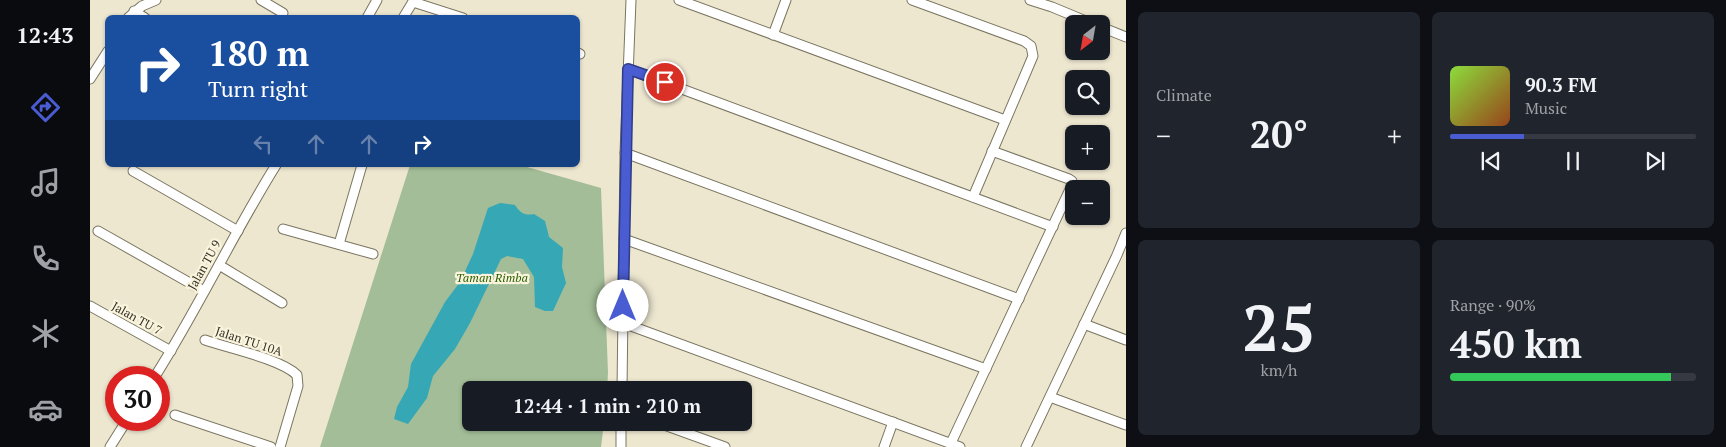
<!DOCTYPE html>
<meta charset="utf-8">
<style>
body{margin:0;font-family:"PT Serif",serif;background:#20242c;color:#f1f3f6;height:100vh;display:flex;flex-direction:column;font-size:19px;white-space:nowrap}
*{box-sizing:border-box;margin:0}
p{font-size:16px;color:#9ea1a6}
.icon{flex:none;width:28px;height:28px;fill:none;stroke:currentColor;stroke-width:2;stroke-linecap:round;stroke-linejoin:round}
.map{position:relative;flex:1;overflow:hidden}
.drawer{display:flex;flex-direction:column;gap:12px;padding:12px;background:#0d0f14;width:600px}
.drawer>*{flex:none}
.hud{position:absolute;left:15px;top:15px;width:475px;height:152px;border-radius:8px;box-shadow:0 1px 4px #0004;background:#1a4fa0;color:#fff;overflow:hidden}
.needle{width:32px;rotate:211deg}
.fabs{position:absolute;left:975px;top:15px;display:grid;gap:10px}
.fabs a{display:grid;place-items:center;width:45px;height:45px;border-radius:8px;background:#171b24;box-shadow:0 1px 4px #0004;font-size:25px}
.speed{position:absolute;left:15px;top:366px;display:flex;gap:10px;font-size:25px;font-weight:700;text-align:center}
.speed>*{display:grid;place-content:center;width:65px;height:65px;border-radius:50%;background:#171b24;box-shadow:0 1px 4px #0004;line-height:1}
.speed .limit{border:8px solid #d22;background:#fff;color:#111}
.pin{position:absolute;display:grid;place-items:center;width:42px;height:42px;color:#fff;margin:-21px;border:2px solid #fff;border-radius:50%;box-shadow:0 1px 5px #0007}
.me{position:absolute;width:55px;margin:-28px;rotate:0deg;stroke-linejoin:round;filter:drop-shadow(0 0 4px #0008)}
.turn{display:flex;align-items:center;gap:18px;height:105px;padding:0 20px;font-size:22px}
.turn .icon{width:65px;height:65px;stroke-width:2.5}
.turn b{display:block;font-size:35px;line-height:42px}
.lanes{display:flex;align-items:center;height:48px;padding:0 20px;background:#0003;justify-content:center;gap:25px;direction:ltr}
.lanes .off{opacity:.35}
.big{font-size:38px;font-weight:600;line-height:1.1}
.drawer .tile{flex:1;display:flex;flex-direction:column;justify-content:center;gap:8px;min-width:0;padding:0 18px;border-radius:8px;background:#20242c}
.drawer .dial{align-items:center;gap:0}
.dial b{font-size:65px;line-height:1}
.song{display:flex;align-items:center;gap:15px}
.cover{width:60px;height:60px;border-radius:8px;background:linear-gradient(135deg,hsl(90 70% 55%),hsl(20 70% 35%))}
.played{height:5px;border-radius:2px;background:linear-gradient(90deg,#495cd1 30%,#363941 30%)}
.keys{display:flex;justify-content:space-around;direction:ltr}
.heat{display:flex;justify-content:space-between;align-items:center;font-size:28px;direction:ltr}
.charge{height:8px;border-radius:4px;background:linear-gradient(90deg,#34c759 90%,#363941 0)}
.drawer .tiles{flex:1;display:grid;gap:12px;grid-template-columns:repeat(2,1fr)}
.trip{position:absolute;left:372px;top:381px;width:290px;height:50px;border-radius:8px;background:#171b24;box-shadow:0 1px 4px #0004;font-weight:600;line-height:50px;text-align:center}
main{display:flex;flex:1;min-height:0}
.tabs{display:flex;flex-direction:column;width:90px;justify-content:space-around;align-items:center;background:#090b0e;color:#9ea1a6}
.tabs .icon{width:35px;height:35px}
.tabs .active{color:#495cd1}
.tabs b{font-size:22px;color:#f1f3f6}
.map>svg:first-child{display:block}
.green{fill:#a2bd97}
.water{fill:#36a7b4}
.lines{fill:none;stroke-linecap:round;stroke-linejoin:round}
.street-casing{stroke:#7a7560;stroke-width:11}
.street{stroke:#fff;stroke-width:9}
.route-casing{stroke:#2f3c88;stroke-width:12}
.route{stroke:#495cd1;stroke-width:9}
.labels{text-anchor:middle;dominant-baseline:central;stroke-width:4.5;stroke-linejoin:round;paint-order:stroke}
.street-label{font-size:12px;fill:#323027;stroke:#faf4dd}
.park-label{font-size:12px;font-style:italic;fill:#275d00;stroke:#faf4dd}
</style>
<main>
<nav class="tabs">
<b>12:43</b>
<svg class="icon active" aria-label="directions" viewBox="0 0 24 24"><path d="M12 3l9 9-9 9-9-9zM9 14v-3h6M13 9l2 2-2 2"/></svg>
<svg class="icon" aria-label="music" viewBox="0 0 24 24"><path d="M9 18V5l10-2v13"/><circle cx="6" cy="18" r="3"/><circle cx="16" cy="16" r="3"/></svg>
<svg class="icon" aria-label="phone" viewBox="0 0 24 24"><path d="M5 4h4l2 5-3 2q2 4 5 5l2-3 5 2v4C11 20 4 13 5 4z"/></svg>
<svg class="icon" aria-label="climate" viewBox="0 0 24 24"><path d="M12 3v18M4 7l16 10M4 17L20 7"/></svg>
<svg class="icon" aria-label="car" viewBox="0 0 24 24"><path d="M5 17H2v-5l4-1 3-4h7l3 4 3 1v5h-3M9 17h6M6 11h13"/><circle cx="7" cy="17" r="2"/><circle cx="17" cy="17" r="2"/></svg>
</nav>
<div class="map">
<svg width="1036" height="447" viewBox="0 0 1036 447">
<rect width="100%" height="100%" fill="#ede7d0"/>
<path class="green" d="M320 165H430L511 188 518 373 517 390H381V422L514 423 511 447H230Z"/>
<path class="water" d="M410 203 425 205C430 213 435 216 444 214L455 221 459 237 473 248 472 267 476 283 463 311H455L445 307 444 277 433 259 417 256 411 259 380 323 365 349 343 376 337 398 318 424 304 419 307 407 318 387 321 364 355 302 370 282 383 254 398 208Z"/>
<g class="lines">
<defs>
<g id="street">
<path d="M171 0 193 13"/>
<path d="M589 0 915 120"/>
<path d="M822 0 934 41 941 46 943 56 883 197"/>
<path d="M940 0 962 7 1003 24"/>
<path d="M323 2 373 18"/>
<path d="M44 11 55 18"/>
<path d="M38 18 52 6 66 0"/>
<path d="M277 18 287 0"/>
<path d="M313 18 324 0"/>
<path d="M1011 27 1036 37"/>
<path d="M683 35 696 0"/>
<path d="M488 53 490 54"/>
<path d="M538 69 963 227"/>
<path d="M0 79 18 51"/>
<path d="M535 153 929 299"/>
<path d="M43 171 148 231"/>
<path d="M193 229 283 254"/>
<path d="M8 231 114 291"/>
<path d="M534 239 896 369"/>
<path d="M249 244 272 165"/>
<path d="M129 265 192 303"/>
<path d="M0 306 81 351"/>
<path d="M533 323 870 447"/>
<path d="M994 324 1036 340"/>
<path d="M115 340C138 348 191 359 207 375L208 386 190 447"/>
<path d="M64 378C108 309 143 234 186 165"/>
<path d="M532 390 535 153 541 0"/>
<path d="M960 397 1036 425"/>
<path d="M85 415 181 447"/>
<path d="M566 422 635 447"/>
<path d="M861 443 982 185V181L979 179 902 151"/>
<path d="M20 447 37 420"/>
<path d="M531 447V422"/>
<path d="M794 447 803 422"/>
<path d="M936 447 1027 255 1036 233"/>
</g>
</defs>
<use href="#street" class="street-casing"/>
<use href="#street" class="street"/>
</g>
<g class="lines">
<defs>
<path id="route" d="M533 306 538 69 575 82"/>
</defs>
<use href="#route" class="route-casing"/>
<use href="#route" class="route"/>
</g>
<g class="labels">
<g class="street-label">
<text transform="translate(114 265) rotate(-61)">Jalan TU 9</text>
<text transform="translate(47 318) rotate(29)">Jalan TU 7</text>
<text transform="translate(159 341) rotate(18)">Jalan TU 10A</text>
</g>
<g class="park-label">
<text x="402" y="277">Taman Rimba</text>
</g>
</g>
</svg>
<div class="fabs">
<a><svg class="needle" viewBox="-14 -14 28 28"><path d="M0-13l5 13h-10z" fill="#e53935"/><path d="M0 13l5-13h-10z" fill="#9ea1a6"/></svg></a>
<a><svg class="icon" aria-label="search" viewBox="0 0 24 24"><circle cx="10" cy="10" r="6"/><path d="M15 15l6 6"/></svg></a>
<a>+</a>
<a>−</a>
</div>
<div class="speed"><div class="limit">30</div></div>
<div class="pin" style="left:575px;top:82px;background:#d93025"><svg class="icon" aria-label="arrive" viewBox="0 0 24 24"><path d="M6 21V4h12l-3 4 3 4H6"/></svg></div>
<svg class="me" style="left:533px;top:306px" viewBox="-20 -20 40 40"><circle r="19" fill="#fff"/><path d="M0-13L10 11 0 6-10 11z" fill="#495cd1"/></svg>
<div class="trip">12:44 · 1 min · 210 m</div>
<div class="hud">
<div class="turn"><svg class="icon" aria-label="right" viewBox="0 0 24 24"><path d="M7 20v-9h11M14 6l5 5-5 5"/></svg><div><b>180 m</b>Turn right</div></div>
<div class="lanes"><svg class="icon off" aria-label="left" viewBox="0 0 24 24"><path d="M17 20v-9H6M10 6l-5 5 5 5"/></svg><svg class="icon off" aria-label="ahead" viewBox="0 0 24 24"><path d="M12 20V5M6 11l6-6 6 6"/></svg><svg class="icon off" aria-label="ahead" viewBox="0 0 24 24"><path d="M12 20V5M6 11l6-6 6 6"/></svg><svg class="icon" aria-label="right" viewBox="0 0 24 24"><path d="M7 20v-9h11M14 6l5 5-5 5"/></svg></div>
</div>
</div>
<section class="drawer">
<div class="tiles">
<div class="tile"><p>Climate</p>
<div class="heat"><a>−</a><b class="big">20°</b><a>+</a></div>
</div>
<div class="tile">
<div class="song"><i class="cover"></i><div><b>90.3 FM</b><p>Music</p></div></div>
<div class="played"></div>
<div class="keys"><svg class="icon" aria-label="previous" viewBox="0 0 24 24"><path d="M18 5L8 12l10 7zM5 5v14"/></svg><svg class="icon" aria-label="pause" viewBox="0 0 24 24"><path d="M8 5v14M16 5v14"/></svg><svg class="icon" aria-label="next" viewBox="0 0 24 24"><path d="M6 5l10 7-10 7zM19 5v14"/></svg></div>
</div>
<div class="tile dial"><b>25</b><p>km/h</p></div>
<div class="tile"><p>Range · 90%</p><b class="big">450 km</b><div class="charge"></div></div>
</div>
</section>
</main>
